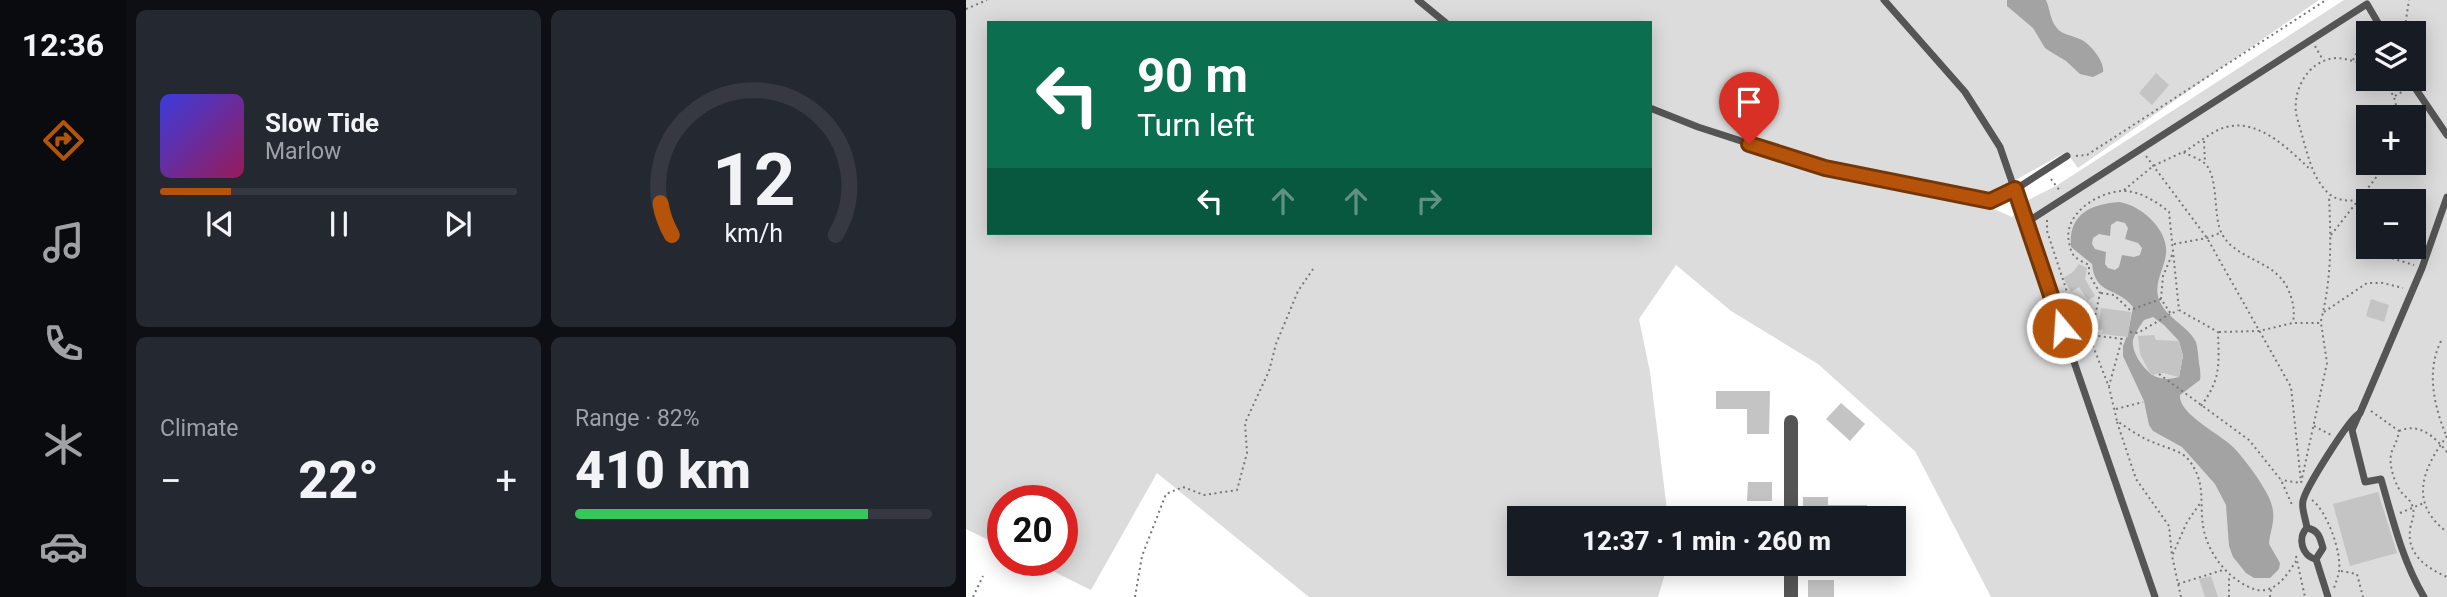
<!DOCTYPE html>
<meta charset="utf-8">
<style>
body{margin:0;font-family:Roboto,sans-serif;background:#242831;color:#f1f3f6;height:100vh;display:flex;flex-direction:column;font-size:26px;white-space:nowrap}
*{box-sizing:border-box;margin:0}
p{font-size:23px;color:#9ea1a6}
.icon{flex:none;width:38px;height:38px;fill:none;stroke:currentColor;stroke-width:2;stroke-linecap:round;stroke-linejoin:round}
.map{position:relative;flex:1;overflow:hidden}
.sheet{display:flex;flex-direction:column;gap:10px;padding:10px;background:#0d0f14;width:840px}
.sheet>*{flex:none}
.top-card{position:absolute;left:21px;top:21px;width:665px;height:214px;border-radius:0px;box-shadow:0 4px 18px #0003;background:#0b6e4f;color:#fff;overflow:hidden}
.tools{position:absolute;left:1390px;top:21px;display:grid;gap:14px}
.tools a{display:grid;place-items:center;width:70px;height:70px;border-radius:0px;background:#171b24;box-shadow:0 4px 18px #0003;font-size:35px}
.speed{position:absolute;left:21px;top:485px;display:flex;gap:14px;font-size:35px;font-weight:700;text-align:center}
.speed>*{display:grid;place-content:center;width:91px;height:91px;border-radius:50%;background:#171b24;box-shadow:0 4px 18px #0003;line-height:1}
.speed .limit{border:10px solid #d22;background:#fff;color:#111}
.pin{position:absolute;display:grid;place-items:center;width:60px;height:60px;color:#fff;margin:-72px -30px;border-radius:50% 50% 50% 0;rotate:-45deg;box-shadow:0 0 7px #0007}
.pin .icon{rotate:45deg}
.me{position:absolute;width:77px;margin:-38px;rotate:342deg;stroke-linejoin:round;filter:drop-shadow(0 0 5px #0008)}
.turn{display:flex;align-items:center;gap:24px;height:147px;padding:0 35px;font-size:32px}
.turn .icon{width:91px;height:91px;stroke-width:2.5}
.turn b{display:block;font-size:49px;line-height:60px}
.lanes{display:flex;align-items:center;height:66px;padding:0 35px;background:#0003;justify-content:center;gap:35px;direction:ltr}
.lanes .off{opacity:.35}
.big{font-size:52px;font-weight:800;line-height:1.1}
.sheet .tile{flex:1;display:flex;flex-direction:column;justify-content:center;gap:10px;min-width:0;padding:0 24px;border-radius:10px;background:#242831}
.sheet .dial{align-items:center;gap:0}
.dial svg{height:182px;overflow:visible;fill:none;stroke:#363941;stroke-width:7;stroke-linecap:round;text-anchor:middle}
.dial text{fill:#f1f3f6;stroke:none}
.song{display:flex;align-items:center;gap:21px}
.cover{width:84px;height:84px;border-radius:10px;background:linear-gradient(135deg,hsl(240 70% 55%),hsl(330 70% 35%))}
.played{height:7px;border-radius:4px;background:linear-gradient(90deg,#b45309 20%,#363941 20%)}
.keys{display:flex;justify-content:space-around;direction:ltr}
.heat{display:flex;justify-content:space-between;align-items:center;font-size:38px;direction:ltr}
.charge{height:10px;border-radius:5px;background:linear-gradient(90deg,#34c759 82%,#363941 0)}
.sheet .tiles{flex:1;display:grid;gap:10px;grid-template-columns:repeat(2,1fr)}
.trip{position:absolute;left:541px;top:506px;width:399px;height:70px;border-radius:0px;background:#171b24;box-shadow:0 4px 18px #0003;font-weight:800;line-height:70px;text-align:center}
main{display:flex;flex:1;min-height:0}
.menu{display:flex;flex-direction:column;width:126px;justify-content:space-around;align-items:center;background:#090b0e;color:#9ea1a6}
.menu .icon{width:49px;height:49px}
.menu .active{color:#b45309}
.menu b{font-size:32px;color:#f1f3f6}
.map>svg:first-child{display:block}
.green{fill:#dcdcdc;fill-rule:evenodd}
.water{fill:#a3a3a3;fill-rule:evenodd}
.building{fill:#c4c4c4}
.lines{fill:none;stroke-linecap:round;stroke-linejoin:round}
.path{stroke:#777;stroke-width:2;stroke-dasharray:2 3.5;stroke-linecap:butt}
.service{stroke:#555;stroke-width:7}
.minor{stroke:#555;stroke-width:14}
.route-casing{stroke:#753606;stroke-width:18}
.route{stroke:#b45309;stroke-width:12}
</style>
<main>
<nav class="menu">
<b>12:36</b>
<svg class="icon active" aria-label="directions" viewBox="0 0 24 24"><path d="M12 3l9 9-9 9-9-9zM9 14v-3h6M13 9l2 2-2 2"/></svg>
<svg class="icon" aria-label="music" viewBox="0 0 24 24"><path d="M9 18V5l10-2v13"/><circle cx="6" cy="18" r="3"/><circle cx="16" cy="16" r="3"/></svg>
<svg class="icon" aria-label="phone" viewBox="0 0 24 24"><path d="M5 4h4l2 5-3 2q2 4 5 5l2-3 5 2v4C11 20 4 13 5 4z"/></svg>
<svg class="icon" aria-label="climate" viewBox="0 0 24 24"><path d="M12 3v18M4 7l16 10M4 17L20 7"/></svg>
<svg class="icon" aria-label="car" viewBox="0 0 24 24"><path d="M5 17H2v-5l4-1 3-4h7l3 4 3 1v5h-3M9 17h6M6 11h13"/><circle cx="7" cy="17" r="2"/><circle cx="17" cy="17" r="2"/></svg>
</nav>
<section class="sheet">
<div class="tiles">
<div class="tile">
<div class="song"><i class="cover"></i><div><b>Slow Tide</b><p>Marlow</p></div></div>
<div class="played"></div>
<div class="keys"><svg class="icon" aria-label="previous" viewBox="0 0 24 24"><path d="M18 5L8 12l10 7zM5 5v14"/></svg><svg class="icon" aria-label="pause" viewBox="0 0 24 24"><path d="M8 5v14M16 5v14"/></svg><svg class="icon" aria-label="next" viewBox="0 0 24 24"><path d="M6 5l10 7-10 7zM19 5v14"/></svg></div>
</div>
<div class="tile dial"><svg viewBox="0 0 100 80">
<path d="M14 69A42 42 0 1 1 86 69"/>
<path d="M14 69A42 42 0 0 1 9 55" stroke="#b45309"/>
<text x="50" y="56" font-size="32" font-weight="700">12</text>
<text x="50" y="72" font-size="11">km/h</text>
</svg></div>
<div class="tile"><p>Climate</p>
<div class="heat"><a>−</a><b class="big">22°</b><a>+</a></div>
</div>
<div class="tile"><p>Range · 82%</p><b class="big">410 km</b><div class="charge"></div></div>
</div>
</section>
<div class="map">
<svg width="1481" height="597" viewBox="0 0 1481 597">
<rect width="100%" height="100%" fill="#fff"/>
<path class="green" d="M0 0H1353L1112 168 1100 152 1030 191 1017 204 1046 217 1064 199 1090 186 1378 0H1481V597H1025L949 451 852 364 765 311 710 265 673 319 684 372 702 518H553V564H702L692 597H343L191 473 125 590 64 560H96V500H37V547L0 529ZM23 23H684V233H23ZM1402 33H1447V79H1402ZM1402 117H1447V163H1402ZM1402 201H1447V247H1402Z"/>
<g class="water">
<path d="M1041 0H1080C1084 9 1084 19 1090 27 1097 36 1107 35 1116 40 1125 45 1139 62 1137 72L1127 77 1114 74 1100 61 1085 52 1079 48 1067 28 1041 6Z"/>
<path d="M1153 202C1175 205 1203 230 1200 254 1198 271 1186 285 1194 302 1202 319 1223 327 1230 342 1232 349 1232 356 1233 363 1234 369 1235 374 1234 380L1214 395C1212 414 1254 434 1267 447 1278 458 1303 491 1306 506 1310 520 1304 531 1303 544L1314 563 1313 569 1304 578H1288L1280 573 1267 557 1263 546 1260 505 1249 484 1216 447 1187 431 1183 425 1178 401 1157 356V346L1162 333 1167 307C1151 286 1129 296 1126 264L1105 247C1102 214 1125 204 1153 202ZM1151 221 1159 223 1162 228 1159 239 1172 243 1176 248 1174 255 1168 257 1156 255 1153 267 1149 270 1142 268 1139 264 1140 252 1129 249 1126 244 1127 238 1133 234 1144 236 1145 225ZM1187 317 1198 325 1213 341 1217 356 1213 377C1194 382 1185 377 1174 362 1170 356 1166 348 1167 340 1169 333 1174 326 1178 320Z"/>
</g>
<g class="building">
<path d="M1190 73 1203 85 1186 105 1173 93Z"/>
<path d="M1113 264 1121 268 1119 279 1129 296 1122 300 1113 287 1105 292 1097 278 1107 272Z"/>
<path d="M1405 299 1423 305 1418 322 1400 316Z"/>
<path d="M1135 308 1165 312 1162 337 1136 334 1137 330 1132 329Z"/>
<path d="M1188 335 1190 340 1213 341 1217 356 1213 377 1197 373 1185 375 1174 354 1172 336Z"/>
<path d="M750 391H804L803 434H781V409H750Z"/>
<path d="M875 403 899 424 884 441 860 419Z"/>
<path d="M782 482H806V501H781Z"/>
<path d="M1412 492 1431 553 1384 566 1367 504Z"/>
<path d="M837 497H862V505H901V518L837 516Z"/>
<path d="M1245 576 1252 597H1239L1233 579Z"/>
<rect x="842" y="580" width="26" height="17"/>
</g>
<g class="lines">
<g class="path">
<path d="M0 9 21 0"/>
<path d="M1438 33 1443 0"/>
<path d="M1349 46 1357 60"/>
<path d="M1387 60 1404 28"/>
<path d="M1417 79 1428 97 1433 117"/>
<path d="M1429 96 1439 90"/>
<path d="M1238 141 1239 163"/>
<path d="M1218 152C1229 145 1239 137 1250 131 1287 112 1320 147 1345 170"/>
<path d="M1110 156 1121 155 1360 0"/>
<path d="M1180 156 1241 238 1325 387 1335 482"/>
<path d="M1085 179 1094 191"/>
<path d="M1158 190 1187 166 1217 152C1223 155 1231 158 1237 162 1254 174 1246 216 1256 234 1270 260 1306 259 1321 287 1327 300 1329 309 1327 323"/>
<path d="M1392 200C1381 201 1371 201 1362 193 1347 178 1343 159 1337 139 1335 131 1332 122 1330 113 1327 88 1343 60 1370 58 1381 58 1392 63 1402 66"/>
<path d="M1393 201 1402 225"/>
<path d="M1081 220V231L1103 298 1125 335 1156 339 1143 386"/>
<path d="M1365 235 1409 179 1419 163"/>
<path d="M1208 244 1241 238 1254 233"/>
<path d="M1410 247 1412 254 1448 265"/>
<path d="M1206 255 1197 276 1195 299 1205 314 1212 310"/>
<path d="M1135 293 1148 295 1164 310 1195 299"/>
<path d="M1358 312 1401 283H1417L1437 288"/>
<path d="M1355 321C1366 276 1365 241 1363 195"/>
<path d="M1164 332 1172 333 1204 314"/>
<path d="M1253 332 1293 331 1327 323H1355L1361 363 1335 483 1315 480"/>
<path d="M1475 341C1460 371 1468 406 1480 435"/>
<path d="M1114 351 1126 347"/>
<path d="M1193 374 1283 440 1315 480 1327 507"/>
<path d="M1235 406C1255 379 1253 365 1252 332L1213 310 1203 212C1190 201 1172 190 1155 191 1130 193 1097 215 1103 242 1104 247 1105 253 1109 257 1113 260 1119 263 1123 265V274L1134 293 1125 335 1127 346 1143 387 1151 421C1163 429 1175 438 1189 443 1200 448 1214 450 1222 459 1242 484 1232 504 1238 531 1244 556 1262 578 1285 588 1307 597 1320 577 1330 561"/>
<path d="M1150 409 1177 402"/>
<path d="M1405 411 1433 431C1432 439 1429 444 1426 451 1422 462 1427 477 1432 487 1436 496 1445 498 1447 508 1449 516 1445 522 1444 530 1441 555 1461 568 1481 577"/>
<path d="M1151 422 1170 479 1203 526 1206 556"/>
<path d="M1348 426 1365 435"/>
<path d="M1433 431C1453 422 1469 437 1481 452"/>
<path d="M1481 436C1457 468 1442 503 1481 532"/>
<path d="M1346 500C1361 511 1376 553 1373 571 1372 577 1370 582 1368 588"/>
<path d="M1434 513 1458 503"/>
<path d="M1330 556 1339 597"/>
<path d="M1375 571 1391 574 1397 597"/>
<path d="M1212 584 1257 570"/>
<path d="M7 597 17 576"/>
<path d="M169 597 176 556 200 494 217 487 238 495 271 490 281 453 279 423 303 371 310 344 332 291 347 269"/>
<path d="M1215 597 1206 556 1221 522 1235 502"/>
<path d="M1263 597V576"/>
<path d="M1304 597 1305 589"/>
</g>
<g class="service">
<path d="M452 0 480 23"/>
<path d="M918 0 999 92 1034 147 1189 597"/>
<path d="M1443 79 1481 135"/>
<path d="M684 108 732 127 859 168 1024 201 1050 189 1101 156"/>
<path d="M1061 222 1401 4 1418 33"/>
<path d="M1393 414 1386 430 1399 482 1415 479C1427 520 1436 560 1458 597"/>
<path d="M1341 528C1340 520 1335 508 1337 501 1339 489 1384 417 1394 413L1456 268 1481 197"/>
<path d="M1341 528C1353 530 1354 538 1357 548L1350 559C1336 557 1331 537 1341 528Z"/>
<path d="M1350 559 1362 597"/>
</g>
<g class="minor">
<path d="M825 518V422"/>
<path d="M825 597V564"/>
</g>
</g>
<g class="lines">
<defs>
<path id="route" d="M783 144 859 168 1024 201 1049 189 1096 328"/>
</defs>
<use href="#route" class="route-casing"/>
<use href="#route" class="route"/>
</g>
</svg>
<div class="tools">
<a><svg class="icon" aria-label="layers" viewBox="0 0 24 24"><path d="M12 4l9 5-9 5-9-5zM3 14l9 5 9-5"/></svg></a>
<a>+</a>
<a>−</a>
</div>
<div class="speed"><div class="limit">20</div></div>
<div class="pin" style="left:783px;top:144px;background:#d93025"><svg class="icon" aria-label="arrive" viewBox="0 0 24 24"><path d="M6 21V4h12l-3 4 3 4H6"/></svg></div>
<svg class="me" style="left:1096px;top:328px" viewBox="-20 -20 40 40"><circle r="17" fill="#b45309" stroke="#fff" stroke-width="3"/><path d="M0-11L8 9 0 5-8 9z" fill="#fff"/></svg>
<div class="trip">12:37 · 1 min · 260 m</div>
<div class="top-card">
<div class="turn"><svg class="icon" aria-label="left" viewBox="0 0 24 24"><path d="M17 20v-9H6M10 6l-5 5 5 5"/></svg><div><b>90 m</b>Turn left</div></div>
<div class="lanes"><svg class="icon" aria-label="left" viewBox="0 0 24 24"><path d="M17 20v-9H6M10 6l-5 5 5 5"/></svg><svg class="icon off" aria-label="ahead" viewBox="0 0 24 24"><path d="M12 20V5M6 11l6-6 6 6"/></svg><svg class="icon off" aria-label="ahead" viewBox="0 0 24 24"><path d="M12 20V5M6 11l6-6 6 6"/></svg><svg class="icon off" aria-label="right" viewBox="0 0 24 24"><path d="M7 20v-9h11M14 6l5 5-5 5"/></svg></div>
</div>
</div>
</main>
